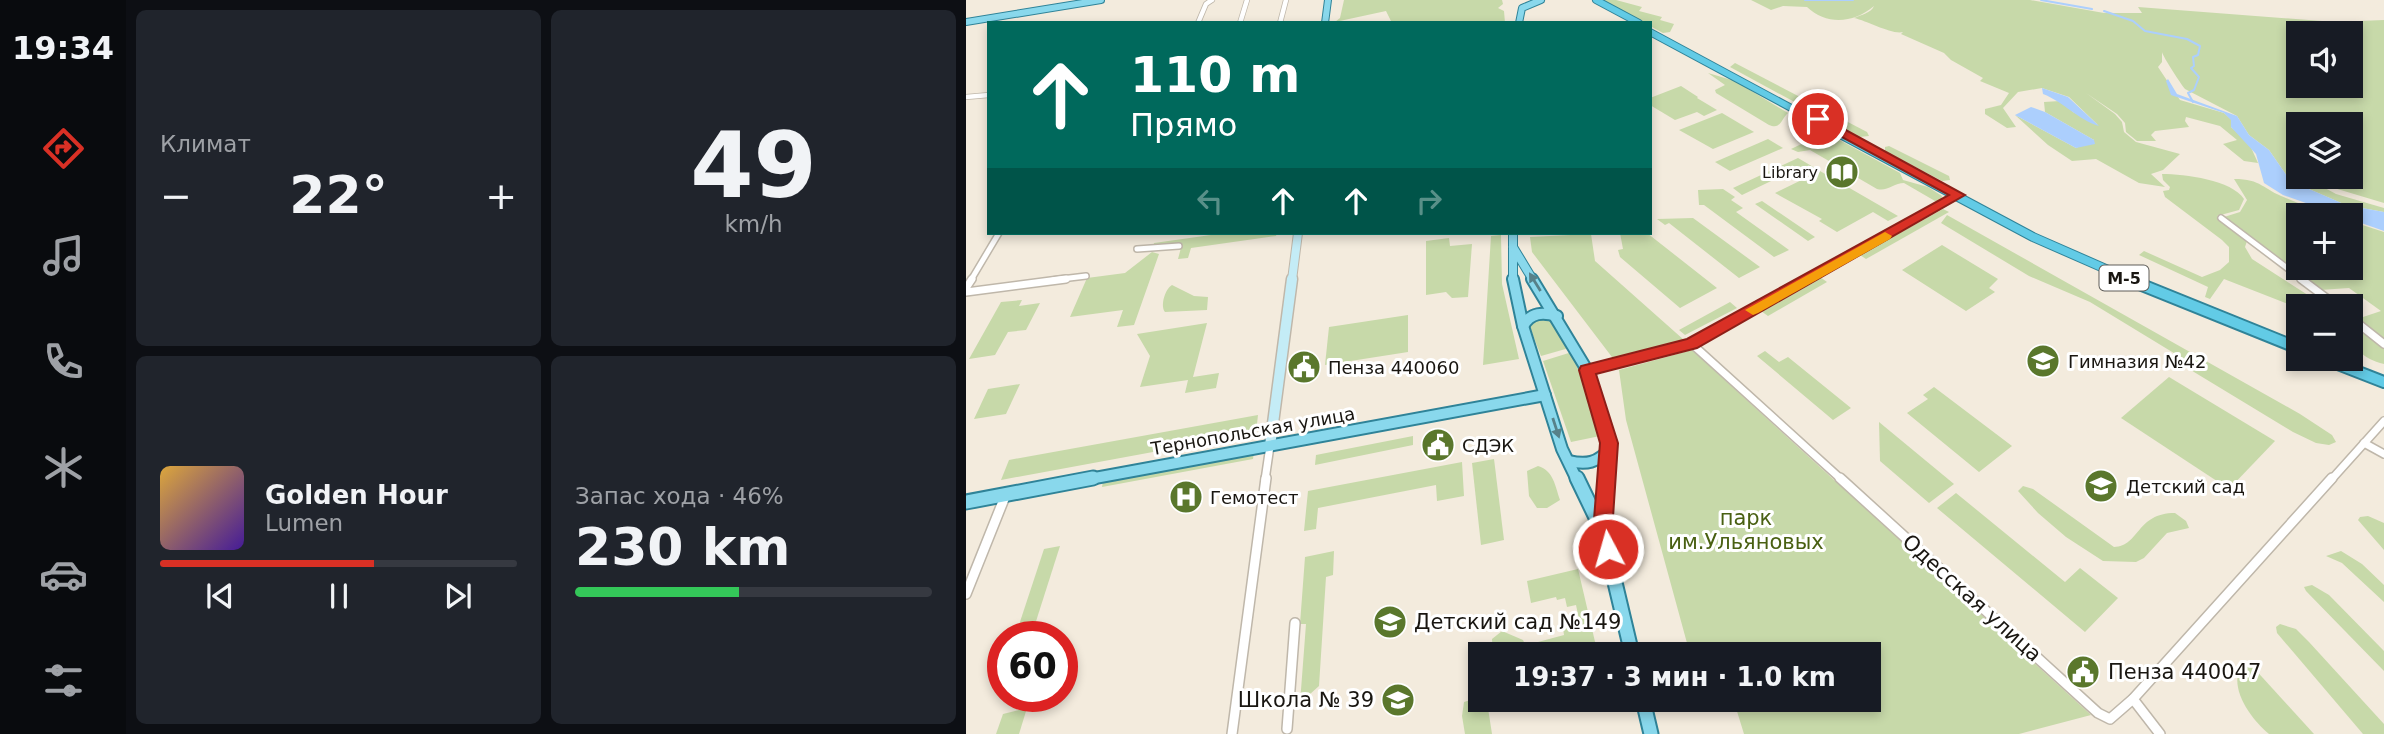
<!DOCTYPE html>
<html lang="ru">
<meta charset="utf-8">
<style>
body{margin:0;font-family:"DejaVu Sans",sans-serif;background:#20242c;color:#f1f3f6;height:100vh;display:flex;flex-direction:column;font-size:26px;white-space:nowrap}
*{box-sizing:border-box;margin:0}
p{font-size:23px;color:#9ea1a6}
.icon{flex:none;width:38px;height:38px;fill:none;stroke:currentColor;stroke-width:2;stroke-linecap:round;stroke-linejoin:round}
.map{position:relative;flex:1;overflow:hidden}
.details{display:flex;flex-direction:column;gap:10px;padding:10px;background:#0d0f14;width:840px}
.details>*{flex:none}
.banner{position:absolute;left:21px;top:21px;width:665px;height:214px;border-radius:0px;box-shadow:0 4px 10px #0003;background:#00695c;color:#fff;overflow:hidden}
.tools{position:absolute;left:1320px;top:21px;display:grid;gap:14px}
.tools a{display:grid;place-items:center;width:77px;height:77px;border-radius:0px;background:#171b24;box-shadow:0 4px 10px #0003;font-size:35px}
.speed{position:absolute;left:21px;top:621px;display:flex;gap:14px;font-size:35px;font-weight:700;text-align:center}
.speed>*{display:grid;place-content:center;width:91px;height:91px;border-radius:50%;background:#171b24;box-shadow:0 4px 10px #0003;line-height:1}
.speed .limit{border:10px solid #d22;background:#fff;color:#111}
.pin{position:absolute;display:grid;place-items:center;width:60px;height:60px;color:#fff;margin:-30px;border:4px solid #fff;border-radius:50%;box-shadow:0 2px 7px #0007}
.me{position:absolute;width:77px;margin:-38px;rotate:354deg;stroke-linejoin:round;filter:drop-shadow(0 0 5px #0008)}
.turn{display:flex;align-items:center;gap:24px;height:147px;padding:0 28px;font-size:32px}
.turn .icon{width:91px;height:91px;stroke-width:2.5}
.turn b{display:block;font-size:49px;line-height:60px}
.lanes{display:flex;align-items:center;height:66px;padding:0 28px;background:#0003;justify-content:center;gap:35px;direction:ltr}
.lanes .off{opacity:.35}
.big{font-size:52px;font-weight:600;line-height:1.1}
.details .card{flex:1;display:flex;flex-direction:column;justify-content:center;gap:10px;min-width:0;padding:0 24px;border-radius:10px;background:#20242c}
.details .dial{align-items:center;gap:0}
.dial b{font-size:91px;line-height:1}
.song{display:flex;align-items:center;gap:21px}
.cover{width:84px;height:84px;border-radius:10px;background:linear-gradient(135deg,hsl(40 70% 55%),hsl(260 70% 35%))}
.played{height:7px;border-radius:4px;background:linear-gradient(90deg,#d93025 60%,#363941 60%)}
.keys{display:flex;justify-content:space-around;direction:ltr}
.heat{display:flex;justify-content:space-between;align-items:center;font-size:38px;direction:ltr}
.charge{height:10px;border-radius:5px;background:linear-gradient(90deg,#34c759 46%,#363941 0)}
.details .tiles{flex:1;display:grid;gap:10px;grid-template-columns:repeat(2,1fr)}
.trip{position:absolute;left:502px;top:642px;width:413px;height:70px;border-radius:0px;background:#171b24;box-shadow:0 4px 10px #0003;font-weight:600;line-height:70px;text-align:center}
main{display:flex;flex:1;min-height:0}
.tabs{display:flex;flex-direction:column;width:126px;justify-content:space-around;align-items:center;background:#090b0e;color:#9ea1a6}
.tabs .icon{width:49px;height:49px}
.tabs .current{color:#d93025}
.tabs b{font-size:32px;color:#f1f3f6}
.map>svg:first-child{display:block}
.green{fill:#c7d9a9;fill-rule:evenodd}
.water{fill:#accffd}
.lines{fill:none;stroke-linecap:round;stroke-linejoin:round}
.stream{stroke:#accffd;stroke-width:2}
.minor-far3-casing{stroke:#bfb7aa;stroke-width:6}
.minor-far2-casing{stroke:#bfb7aa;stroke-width:8}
.minor-far1-casing{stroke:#bfb7aa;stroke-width:10}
.minor-casing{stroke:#bfb7aa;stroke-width:12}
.secondary-far1-casing{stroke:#bfb7aa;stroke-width:10}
.secondary-casing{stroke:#bfb7aa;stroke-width:13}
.primary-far3-casing{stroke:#2f8398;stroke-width:8}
.primary-far2-casing{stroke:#2f8398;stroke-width:10}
.primary-far1-casing{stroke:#2f8398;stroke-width:14}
.primary-casing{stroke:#2f8398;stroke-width:17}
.trunk-far2-casing{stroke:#2f8398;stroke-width:8}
.trunk-far1-casing{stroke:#2f8398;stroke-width:10}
.trunk-casing{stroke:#2f8398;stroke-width:14}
.minor-far3{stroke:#fff;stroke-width:4.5}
.minor-far2{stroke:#fff;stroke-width:5}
.minor-far1{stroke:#fff;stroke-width:7}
.minor{stroke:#fff;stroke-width:9}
.secondary-far1{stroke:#c4ecf6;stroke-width:8}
.secondary{stroke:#c4ecf6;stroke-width:10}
.primary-far3{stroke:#89d8ec;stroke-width:6}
.primary-far2{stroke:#89d8ec;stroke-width:8}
.primary-far1{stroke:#89d8ec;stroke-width:10}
.primary{stroke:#89d8ec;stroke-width:13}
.trunk-far2{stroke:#62cbe6;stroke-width:6}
.trunk-far1{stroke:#62cbe6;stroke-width:8}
.trunk{stroke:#62cbe6;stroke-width:10}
.oneway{fill:#578189}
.route{fill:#d93025;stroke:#8d1f18;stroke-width:2}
.slow{fill:#f59e0b}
.labels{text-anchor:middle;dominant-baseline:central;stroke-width:6;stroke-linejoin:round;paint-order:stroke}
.far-poi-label{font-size:16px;fill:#191611;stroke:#fff;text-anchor:end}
.shield{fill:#fff;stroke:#5e5c58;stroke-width:2}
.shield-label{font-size:16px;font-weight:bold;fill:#191611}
.poi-label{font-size:18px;fill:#191611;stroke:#fff;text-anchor:start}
.street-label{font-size:18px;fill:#191611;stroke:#fff}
.near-park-label{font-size:21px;fill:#496012;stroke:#fff}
.near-street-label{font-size:21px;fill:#191611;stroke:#fff}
.near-poi-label{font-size:21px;fill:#191611;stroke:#fff;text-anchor:start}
</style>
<main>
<nav class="tabs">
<b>19:34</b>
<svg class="icon current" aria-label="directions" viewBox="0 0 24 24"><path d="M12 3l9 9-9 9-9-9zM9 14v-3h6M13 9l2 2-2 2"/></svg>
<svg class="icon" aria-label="music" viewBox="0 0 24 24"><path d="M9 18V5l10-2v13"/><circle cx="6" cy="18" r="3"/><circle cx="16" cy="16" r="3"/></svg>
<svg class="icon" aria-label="phone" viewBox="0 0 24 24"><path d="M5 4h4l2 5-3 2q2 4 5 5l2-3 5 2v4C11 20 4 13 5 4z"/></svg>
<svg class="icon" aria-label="climate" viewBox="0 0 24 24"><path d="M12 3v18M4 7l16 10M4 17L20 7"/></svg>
<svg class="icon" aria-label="car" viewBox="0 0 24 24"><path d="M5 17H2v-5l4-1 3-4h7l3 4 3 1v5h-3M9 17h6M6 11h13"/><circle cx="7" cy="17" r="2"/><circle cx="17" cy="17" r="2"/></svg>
<svg class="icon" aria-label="filters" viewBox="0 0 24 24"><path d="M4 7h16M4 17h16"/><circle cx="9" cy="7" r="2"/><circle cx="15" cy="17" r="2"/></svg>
</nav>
<section class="details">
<div class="tiles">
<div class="card"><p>Климат</p>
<div class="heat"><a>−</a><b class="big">22°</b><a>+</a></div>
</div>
<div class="card dial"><b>49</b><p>km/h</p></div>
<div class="card">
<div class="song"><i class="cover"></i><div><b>Golden Hour</b><p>Lumen</p></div></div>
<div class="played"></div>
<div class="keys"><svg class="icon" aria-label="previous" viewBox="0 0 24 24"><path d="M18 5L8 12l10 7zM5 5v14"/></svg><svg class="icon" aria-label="pause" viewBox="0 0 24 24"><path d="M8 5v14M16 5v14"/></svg><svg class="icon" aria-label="next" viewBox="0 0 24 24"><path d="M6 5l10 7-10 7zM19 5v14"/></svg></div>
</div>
<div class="card"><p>Запас хода · 46%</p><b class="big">230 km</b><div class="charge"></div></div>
</div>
</section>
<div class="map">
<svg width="1418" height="734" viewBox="0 0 1418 734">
<rect width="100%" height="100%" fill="#f3ebdd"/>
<g class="green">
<path d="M378 0H536L537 4 532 8 538 11 539 23H426L420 11 369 22 374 18Z"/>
<path d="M636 0H650L676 7 673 11 696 17 694 20 708 24 704 32 697 33 684 26V23H679Z"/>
<path d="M785 0H1064L1138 13H1176L1172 7 1369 22 1418 20V203L1348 182 1370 194 1418 208V212L1380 205 1343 189 1321 176 1303 150 1283 135 1271 116 1219 89C1215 84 1197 57 1196 52V62L1192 67 1214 100 1258 113 1266 120 1265 127 1283 143 1292 163 1278 161 1257 144 1271 140 1254 126 1220 117 1219 121 1223 127 1189 131 1185 135 1190 141H1171L1160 132 1159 123 1151 114 1120 93 1149 114 1156 122 1158 132 1170 142 1214 154 1197 170 1185 174 1199 187 1173 183 1130 159 1106 161 1082 145 1049 115 1110 148 1128 140 1079 112 1078 102 1094 101 1107 112 1132 125 1103 97 1076 88 1052 92 1037 108 1050 127 1041 128 1019 114V109L1035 105 1043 93 1014 81 1017 78 985 60 978 53 935 34 937 32C926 35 902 21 888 18 895 15 905 13 908 6 887 24 860 25 841 7L817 6 805 10ZM1332 33H1384V86H1332ZM1332 124H1384V177H1332Z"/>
<path d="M769 63 901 132 903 136 893 137 764 67Z"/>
<path d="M742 73 769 81 822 113C815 119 815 130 803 125L750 93 749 90 759 85Z"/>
<path d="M715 86 732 97 731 98 751 110 738 116 731 112 709 120 684 105V98Z"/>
<path d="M756 113 788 132 747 149 713 130Z"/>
<path d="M852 136 861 144 864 137H868L934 173 937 180 962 187 976 196 975 201H969L938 183C928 183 921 192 911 189L844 150 832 152 825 149Z"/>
<path d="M802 139 817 148 764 171 749 162Z"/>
<path d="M923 146 983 176 984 180 976 181 919 151V147Z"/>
<path d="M832 158 849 168 834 175 826 171 776 195 767 188Z"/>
<path d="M854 171 932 216 922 221 907 212 871 232 853 221 856 219 809 193Z"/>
<path d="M1196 174C1219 174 1266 180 1278 199L1273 210 1251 216 1281 241 1279 247 1286 259 1359 306 1332 308 1258 279 1244 299 1239 297 1242 287 1173 255 1178 251 1236 277 1254 270 1263 262V247L1256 240 1199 197 1197 191 1203 190 1204 187 1197 180Z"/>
<path d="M1268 179C1296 179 1296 189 1320 198 1336 205 1352 210 1369 215H1332V268H1384V221L1418 232V341L1391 319 1415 311 1383 288 1354 290 1258 217 1274 212 1281 200Z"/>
<path d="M757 189 769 197 765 200 777 208 770 212 823 250 808 257 738 205H733L732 190Z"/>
<path d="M796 201 849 237 842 241 789 204Z"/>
<path d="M977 209 983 212 900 259 894 255Z"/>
<path d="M981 215 1334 414 1366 435 1370 442 1363 445 1350 443 1327 432 1228 372 1218 365 1216 358 1124 302 1063 276 975 223Z"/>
<path d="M727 218 794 267 773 278 703 223 699 225 691 219Z"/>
<path d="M259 233H311L310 236 225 248 222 258 212 259 216 244 187 248 188 243Z"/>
<path d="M654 233H681L751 288 714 308 654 257 652 250 657 249Z"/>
<path d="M625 234 629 261 718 340 649 361 566 252 564 237Z"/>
<path d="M535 235 536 284 553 359 517 365 525 236Z"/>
<path d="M483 238 484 246 506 244 502 297 486 298 480 292 460 295V241Z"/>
<path d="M976 245 1032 279 1023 288 1029 292 1000 311 936 270Z"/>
<path d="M186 252 193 254 168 325 151 327 157 310 104 317 121 278 159 273Z"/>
<path d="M854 277 861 282 802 316 795 311Z"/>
<path d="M206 285 228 296 242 297 241 310 199 312C194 306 199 289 206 285Z"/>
<path d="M56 300 53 306 74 303 60 330 42 332 29 355 3 359 35 302Z"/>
<path d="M764 302 771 308 719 335 713 330Z"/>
<path d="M442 315V352L359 365 363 327Z"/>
<path d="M574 318 587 322 603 348 575 356 563 325Z"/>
<path d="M241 323 227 377 253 373 250 388 219 393 222 380 174 387 184 356 171 334Z"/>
<path d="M1384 324 1418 347V364C1396 359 1384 346 1384 324Z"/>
<path d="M726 350 1125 715 1053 734H778L770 708 741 700H903V654H724L660 420 653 370Z"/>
<path d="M799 351 813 362 822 357 885 408 867 420 791 356Z"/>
<path d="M606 352 625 397 634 436 605 442 577 361Z"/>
<path d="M1203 377 1309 441 1263 489 1155 418Z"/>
<path d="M54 384 40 414 8 419 22 389Z"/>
<path d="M968 387 1046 446 1013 472 941 413 962 399 957 395Z"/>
<path d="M292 415 290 433 35 480 43 460Z"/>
<path d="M913 422 988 484 963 503 914 461Z"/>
<path d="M447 436V445L349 465 350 455Z"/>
<path d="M288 453 287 459 136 487 137 481Z"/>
<path d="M528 459 538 540 515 545 506 463Z"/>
<path d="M496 462 498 496 471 501 470 485 352 508 350 529 338 531 342 491Z"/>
<path d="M572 466C588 471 589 486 594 500L581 508H571L563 496 561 471Z"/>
<path d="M1057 486 1067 489 1148 547C1174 546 1170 513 1209 513L1220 521 1223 528 1201 533 1178 558 1170 562 1137 561 1100 537 1072 513 1052 491Z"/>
<path d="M990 493 1099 582 1114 568 1152 598 1119 632 971 508Z"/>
<path d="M1402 516 1418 523V550L1392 520 1394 517Z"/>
<path d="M94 546 65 637H49L78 549Z"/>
<path d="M368 551 367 575 360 577 353 686 334 703 340 624H334L339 557Z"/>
<path d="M1375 551 1396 564 1418 585V602L1376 563 1360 556Z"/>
<path d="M612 569 630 646 597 654H575L572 642 598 635 597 628 605 626 604 621 613 619 610 605 601 607 599 598 591 600 590 597 565 603 561 581Z"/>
<path d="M1346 585 1363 595 1418 651V671L1340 591 1338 587Z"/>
<path d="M1314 624 1330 629 1343 642 1418 724V734H1397L1311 633 1310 627Z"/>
<path d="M536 631 557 640 563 654H527L526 639Z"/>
<path d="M1276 664 1286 666 1348 734H1303C1285 719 1261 687 1276 664Z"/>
<path d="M514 697 521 702 526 734H499L496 716 498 702Z"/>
<path d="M61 708 53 734H30L37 714Z"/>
</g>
<g class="water">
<path d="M1202 79 1211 94 1271 116 1283 135 1303 150 1321 176 1343 189 1380 205 1418 212V231L1384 219V215H1374L1317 195 1298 183 1290 154 1265 127V120L1258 113 1205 95 1200 81Z"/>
<path d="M1076 88 1102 97 1133 126C1112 120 1098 102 1077 94Z"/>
<path d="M1065 107 1079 112 1128 140 1129 144 1110 148 1049 115Z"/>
</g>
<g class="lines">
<g class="stream">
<path d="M839 0H887"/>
<path d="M1075 0 1126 9"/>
<path d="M1138 11 1167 21 1179 31 1221 39 1234 46 1232 55 1227 57 1228 66 1225 68 1233 77 1228 90 1222 93 1227 102"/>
</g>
<defs>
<g id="minor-far3">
<path d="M232 23 240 4 246 0"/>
<path d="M274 23 281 0"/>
<path d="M314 23 320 0"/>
<path d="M0 97 23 95"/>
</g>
<g id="minor-far2">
<path d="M1255 218 1337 280"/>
<path d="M171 249 213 246"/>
<path d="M5 280 33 233"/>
<path d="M87 280 120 276"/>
<path d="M840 280 989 197"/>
</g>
<g id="minor-far1">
<path d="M1335 279 1371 306"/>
<path d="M0 288 6 279"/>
<path d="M0 292 100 279"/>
<path d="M1384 317 1418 344"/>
<path d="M726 344 876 480"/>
<path d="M621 370 726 344 843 279"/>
<path d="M1398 443 1418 454"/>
<path d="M299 480 304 446"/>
<path d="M1365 480 1418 421"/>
</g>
<g id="minor">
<path d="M874 478 1132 713 1144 719 1167 699 1366 478"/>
<path d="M0 594 40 494"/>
<path d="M1167 699 1194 734"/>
<path d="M321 729 329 623"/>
<path d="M266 734 300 478"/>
</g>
<path id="secondary-far1" d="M326 280 332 233"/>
<path id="secondary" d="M304 446 326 279"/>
<g id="primary-far3">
<path d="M0 22 135 0"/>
<path d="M359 23 362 0"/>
<path d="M553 23 556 8 575 0"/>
</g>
<g id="primary-far2">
<path d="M547 233V280"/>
<path d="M547 247 567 280"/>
</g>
<g id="primary-far1">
<path d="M547 279 557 326 596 449 611 480"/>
<path d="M566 279 621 370 643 443 640 480"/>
<path d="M557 326C565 312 577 312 591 316"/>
<path d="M603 461C620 465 632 463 643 449"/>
<path d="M118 480 579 395"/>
</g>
<g id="primary">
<path d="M611 478 637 532 666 654"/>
<path d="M0 502 127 478"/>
<path d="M637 529 641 478"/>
<path d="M677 700 685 734"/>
</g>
<g id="trunk-far2">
<path d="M630 0 673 23"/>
<path d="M684 32 855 124"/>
</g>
<path id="trunk-far1" d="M852 122 1067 237 1165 280"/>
<g id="trunk">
<path d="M1161 279 1332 348"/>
<path d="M1359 359 1418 382"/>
</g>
</defs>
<use href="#minor-far3" class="minor-far3-casing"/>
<use href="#minor-far2" class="minor-far2-casing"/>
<use href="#minor-far1" class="minor-far1-casing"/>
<use href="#minor" class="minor-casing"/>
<use href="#secondary-far1" class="secondary-far1-casing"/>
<use href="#secondary" class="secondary-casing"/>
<use href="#primary-far3" class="primary-far3-casing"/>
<use href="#primary-far2" class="primary-far2-casing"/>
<use href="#primary-far1" class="primary-far1-casing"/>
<use href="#primary" class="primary-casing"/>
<use href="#trunk-far2" class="trunk-far2-casing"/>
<use href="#trunk-far1" class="trunk-far1-casing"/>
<use href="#trunk" class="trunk-casing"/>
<use href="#minor-far3" class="minor-far3"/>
<use href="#minor-far2" class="minor-far2"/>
<use href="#minor-far1" class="minor-far1"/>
<use href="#minor" class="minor"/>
<use href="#secondary-far1" class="secondary-far1"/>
<use href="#secondary" class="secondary"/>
<use href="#primary-far3" class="primary-far3"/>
<use href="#primary-far2" class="primary-far2"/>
<use href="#primary-far1" class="primary-far1"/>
<use href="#primary" class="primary"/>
<use href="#trunk-far2" class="trunk-far2"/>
<use href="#trunk-far1" class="trunk-far1"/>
<use href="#trunk" class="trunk"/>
</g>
<defs><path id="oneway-solid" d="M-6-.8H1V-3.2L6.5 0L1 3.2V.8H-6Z" transform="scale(1.75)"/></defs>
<g class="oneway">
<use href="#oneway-solid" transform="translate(569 282) rotate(-122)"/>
<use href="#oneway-solid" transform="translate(590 428) rotate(72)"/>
</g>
<path class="route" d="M848 117H856L999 195 731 348 630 374 652 443 646 532 651 549 648 555 642 558 635 555 627 532 634 443 613 370 615 366 721 339 983 195 848 122Z"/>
<path class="slow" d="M919 232 926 236 924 239 792 313 787 315 779 310Z"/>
<defs>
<symbol id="library-disc" viewBox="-11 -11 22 22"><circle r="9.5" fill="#5a772c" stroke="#fff"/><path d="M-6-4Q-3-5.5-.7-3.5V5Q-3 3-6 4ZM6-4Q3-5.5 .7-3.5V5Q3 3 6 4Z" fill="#fff"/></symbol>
<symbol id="school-disc" viewBox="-11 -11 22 22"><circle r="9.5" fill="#5a772c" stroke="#fff"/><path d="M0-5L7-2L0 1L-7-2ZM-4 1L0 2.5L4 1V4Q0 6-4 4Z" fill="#fff"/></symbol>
<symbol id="civic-disc" viewBox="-11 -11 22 22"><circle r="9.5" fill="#5a772c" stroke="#fff"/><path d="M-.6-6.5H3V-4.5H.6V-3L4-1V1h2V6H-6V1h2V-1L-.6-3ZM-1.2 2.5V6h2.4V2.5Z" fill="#fff"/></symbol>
<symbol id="hospital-disc" viewBox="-11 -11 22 22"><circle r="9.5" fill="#5a772c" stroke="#fff"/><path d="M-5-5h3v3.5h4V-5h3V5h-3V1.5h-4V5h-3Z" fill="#fff"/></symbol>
</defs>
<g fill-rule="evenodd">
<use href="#library-disc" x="857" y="153" width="38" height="38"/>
<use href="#school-disc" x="1058" y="342" width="38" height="38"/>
<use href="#civic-disc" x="319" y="348" width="38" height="38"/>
<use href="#civic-disc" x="453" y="426" width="38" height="38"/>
<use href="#school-disc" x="1116" y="467" width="38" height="38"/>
<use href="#hospital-disc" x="201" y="478" width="38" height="38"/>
<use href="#school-disc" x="405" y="603" width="38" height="38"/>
<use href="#civic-disc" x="1098" y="653" width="38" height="38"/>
<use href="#school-disc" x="413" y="681" width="38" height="38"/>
</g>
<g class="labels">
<g class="far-poi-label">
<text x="852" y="172">Library</text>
</g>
<rect class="shield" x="1133.5" y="265.5" width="49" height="25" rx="5"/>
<g class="shield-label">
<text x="1158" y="278">М-5</text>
</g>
<g class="poi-label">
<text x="1102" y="361">Гимназия №42</text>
<text x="362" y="367">Пенза 440060</text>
<text x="496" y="445">СДЭК</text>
<text x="1160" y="486">Детский сад</text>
<text x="244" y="497">Гемотест</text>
</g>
<g class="street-label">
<text transform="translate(287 431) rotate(-10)">Тернопольская улица</text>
</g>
<g class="near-park-label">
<text x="780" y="518">парк<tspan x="780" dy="24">им.Ульяновых</tspan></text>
</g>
<g class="near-street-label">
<text transform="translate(1006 598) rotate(42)">Одесская улица</text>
</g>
<g class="near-poi-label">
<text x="448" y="622">Детский сад №149</text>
<text x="1142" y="672">Пенза 440047</text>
<text x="408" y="700" text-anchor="end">Школа № 39</text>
</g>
</g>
</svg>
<div class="tools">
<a><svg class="icon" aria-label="sound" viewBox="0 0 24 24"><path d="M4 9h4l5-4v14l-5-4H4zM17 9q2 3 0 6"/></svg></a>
<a><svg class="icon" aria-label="layers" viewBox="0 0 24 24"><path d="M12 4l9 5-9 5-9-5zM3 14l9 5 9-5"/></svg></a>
<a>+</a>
<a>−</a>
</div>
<div class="speed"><div class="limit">60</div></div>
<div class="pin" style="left:852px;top:119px;background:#d93025"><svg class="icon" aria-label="arrive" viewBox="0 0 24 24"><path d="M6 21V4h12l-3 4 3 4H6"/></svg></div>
<svg class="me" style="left:642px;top:549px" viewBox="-20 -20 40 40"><circle r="17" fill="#d93025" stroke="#fff" stroke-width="3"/><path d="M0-11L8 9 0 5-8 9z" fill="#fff"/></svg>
<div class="trip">19:37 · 3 мин · 1.0 km</div>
<div class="banner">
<div class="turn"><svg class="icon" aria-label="ahead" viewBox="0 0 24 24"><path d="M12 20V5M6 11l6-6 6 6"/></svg><div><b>110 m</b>Прямо</div></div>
<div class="lanes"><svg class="icon off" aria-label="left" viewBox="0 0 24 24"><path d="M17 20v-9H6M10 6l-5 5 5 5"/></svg><svg class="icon" aria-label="ahead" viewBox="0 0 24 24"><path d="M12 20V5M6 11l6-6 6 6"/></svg><svg class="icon" aria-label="ahead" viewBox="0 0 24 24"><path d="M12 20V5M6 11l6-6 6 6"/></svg><svg class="icon off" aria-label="right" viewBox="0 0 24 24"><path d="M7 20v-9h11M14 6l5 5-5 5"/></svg></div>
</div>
</div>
</main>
